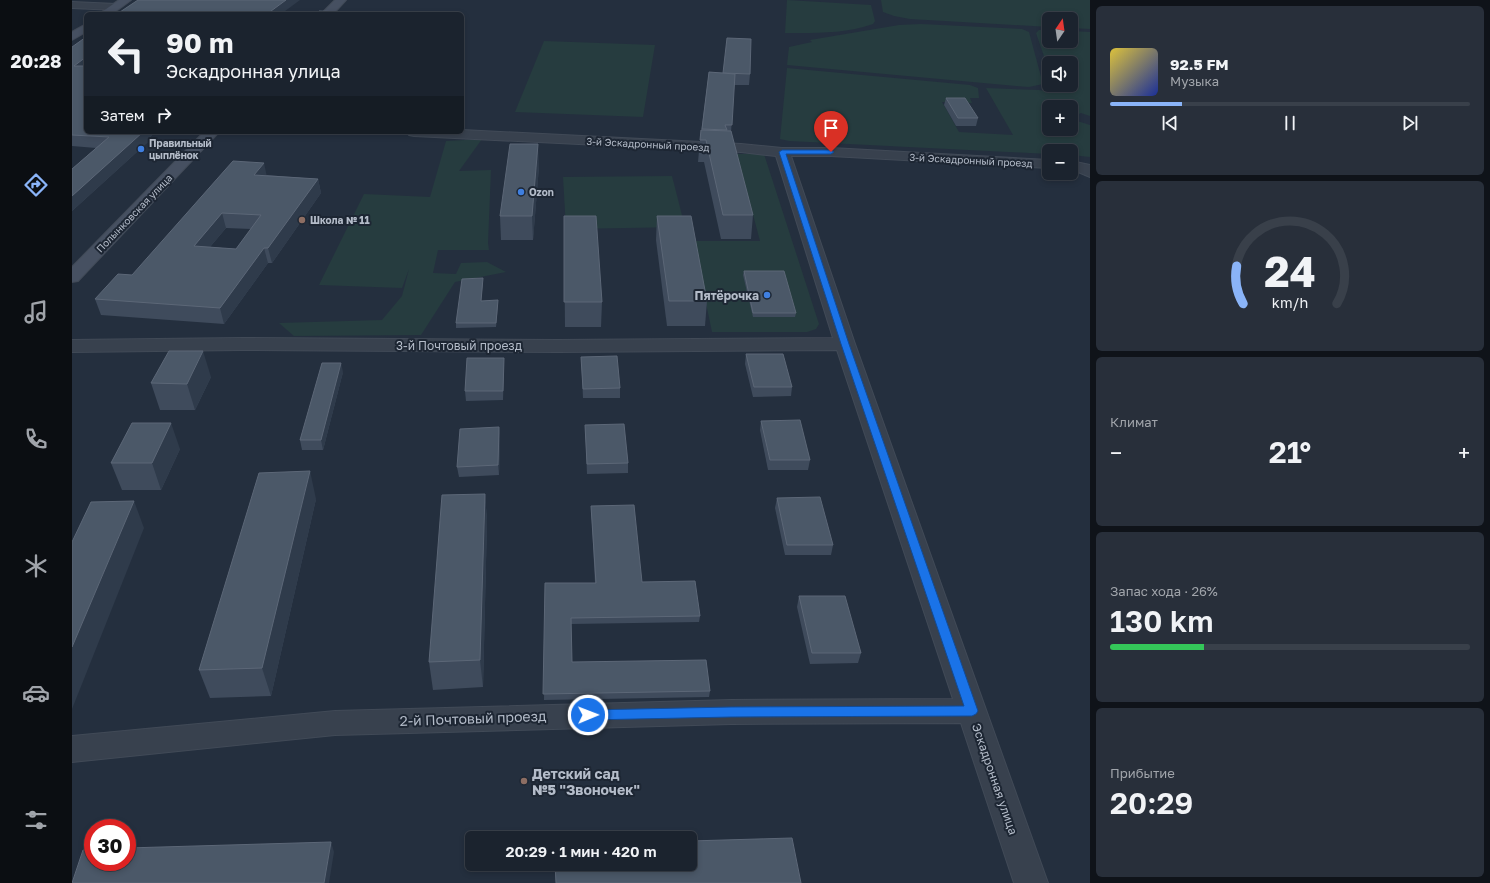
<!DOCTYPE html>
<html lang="ru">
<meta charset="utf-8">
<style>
body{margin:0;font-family:"Golos Text",sans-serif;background:#282f3a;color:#f1f3f6;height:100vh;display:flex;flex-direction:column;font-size:15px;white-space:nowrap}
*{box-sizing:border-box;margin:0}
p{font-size:13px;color:#a0a4aa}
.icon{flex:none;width:22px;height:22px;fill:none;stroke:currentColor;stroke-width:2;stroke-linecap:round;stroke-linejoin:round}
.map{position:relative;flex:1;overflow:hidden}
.sheet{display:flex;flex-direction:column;gap:6px;padding:6px;background:#0f1319;width:400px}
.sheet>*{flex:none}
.guide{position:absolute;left:12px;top:12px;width:380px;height:122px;border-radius:6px;box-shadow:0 2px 6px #0003,0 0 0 1px #39404a;background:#1b232e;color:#f1f3f6;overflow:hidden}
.needle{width:26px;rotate:13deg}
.fabs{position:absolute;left:970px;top:12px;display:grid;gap:8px}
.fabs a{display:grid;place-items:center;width:36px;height:36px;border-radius:6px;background:#1b232e;box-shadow:0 2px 6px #0003,0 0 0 1px #39404a;font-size:20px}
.speed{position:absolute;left:12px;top:819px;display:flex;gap:8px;font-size:20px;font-weight:700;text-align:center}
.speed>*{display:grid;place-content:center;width:52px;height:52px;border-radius:50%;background:#1b232e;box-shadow:0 2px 6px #0003,0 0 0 1px #39404a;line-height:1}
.speed .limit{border:6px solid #d22;background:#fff;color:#111}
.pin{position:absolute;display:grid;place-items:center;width:34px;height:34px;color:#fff;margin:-41px -17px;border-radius:50% 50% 50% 0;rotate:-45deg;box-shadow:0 0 4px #0007}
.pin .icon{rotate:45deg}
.me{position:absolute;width:44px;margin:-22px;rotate:89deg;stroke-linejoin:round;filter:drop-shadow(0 0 3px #0008)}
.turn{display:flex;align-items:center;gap:14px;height:84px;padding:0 16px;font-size:18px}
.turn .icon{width:52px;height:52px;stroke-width:2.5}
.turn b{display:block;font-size:28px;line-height:34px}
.then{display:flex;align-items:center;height:38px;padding:0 16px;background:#0003;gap:8px;font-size:15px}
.big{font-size:30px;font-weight:600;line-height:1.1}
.sheet .card{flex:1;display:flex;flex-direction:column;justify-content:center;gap:6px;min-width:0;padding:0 14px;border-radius:6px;background:#282f3a}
.sheet .dial{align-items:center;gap:0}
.dial svg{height:104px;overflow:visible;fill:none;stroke:#39404a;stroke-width:7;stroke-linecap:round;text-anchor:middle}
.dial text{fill:#f1f3f6;stroke:none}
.song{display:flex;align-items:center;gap:12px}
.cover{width:48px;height:48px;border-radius:6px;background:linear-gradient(135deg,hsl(50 70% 55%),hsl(230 70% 35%))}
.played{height:4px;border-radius:2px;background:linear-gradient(90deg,#8ab4f8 20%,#39404a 20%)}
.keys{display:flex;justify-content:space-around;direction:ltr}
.heat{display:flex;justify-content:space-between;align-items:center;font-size:22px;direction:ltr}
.charge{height:6px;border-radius:3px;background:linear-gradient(90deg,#34c759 26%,#39404a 0)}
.trip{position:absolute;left:393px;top:831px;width:232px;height:40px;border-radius:6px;background:#1b232e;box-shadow:0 2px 6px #0003,0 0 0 1px #39404a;font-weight:600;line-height:40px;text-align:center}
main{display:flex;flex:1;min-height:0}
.tab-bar{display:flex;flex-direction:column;width:72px;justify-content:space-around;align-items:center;background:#0b0e12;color:#a0a4aa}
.tab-bar .icon{width:28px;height:28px}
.tab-bar .current{color:#8ab4f8}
.tab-bar b{font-size:18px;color:#f1f3f6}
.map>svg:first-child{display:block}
.green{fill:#263c3f}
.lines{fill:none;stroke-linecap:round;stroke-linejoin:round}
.street-casing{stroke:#414a57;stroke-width:2}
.secondary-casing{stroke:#414a57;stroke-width:2}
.street{fill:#38414e;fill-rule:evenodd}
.secondary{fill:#465061;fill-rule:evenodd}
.wall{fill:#3f4b5c;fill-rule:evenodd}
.shaded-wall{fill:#2f3b4b}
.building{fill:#4b5868;stroke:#5c6777;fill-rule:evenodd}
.route{fill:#1a73e8;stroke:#114b97}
.shop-dot{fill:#3f7fe0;stroke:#1d2633;stroke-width:1.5}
.education-dot{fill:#8d6e63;stroke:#1d2633;stroke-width:1.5}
.labels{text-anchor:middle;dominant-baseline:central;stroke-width:4;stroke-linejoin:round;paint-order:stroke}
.far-poi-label{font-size:10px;font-weight:bold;fill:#b4bcc9;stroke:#1d2633;text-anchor:start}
.far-street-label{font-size:10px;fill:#b4bcc9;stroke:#1d2633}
.poi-label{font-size:12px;font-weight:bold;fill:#b4bcc9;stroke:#1d2633;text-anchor:end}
.street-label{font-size:12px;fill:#b4bcc9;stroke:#1d2633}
.near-street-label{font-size:14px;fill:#b4bcc9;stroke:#1d2633}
.near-poi-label{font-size:14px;font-weight:bold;fill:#b4bcc9;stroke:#1d2633;text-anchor:start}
</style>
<main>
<nav class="tab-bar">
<b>20:28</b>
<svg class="icon current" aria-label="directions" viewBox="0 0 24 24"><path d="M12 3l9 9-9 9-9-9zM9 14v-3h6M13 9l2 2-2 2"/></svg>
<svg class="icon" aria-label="music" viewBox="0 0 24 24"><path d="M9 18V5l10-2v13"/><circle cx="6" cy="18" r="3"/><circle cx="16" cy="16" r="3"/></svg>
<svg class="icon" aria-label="phone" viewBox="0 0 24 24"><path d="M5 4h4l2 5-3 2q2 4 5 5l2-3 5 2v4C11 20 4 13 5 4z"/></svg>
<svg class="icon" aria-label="climate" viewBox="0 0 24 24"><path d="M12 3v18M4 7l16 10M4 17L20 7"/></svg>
<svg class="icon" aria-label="car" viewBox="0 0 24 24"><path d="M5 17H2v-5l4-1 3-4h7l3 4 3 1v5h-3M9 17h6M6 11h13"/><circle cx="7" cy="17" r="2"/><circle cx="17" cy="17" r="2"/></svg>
<svg class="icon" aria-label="filters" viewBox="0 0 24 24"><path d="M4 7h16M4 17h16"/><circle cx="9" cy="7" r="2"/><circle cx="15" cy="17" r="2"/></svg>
</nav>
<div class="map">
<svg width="1018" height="883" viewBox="0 0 1018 883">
<rect width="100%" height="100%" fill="#242f3e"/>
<g class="green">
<path d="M715 0 799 5 803 21 801 24C773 34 742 33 713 33Z"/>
<path d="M809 0H1018V29L999 28V19H977V27L838 19 822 16 811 12Z"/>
<path d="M849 24 950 29 957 32 971 84 957 87 944 86 715 65 717 47 740 42 738 40 827 25Z"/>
<path d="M967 30H977V41H999V31L1018 32V116L1009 113 999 118V107H977V129H999V119L1018 125V157L999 155V151H977V154L717 141 708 139 715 68 898 85 906 88 907 98H898L900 103 870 102 887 132 941 135 914 88 967 90 988 93 983 85H999L1000 67 998 61H987V63H977V71L964 33Z"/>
<path d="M472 41 583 45 571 117 443 112Z"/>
<path d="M410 139 387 171 419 170 416 243 417 250H366L361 273 384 274 389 263 415 262 434 272 383 282 349 335 222 336 207 323 310 320 330 296 337 269 330 288 247 285 292 194 358 197 374 141Z"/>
<path d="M665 154H692L747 324 744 329 735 332H640L621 241H688Z"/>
<path d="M600 176 613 227 494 229 491 177Z"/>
</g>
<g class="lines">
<defs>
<g id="street">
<path d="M0 2 44 4 49 7 44 10 0 8Z"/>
<path d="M390 130 669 144 710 148H759L977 160V168L759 156H719L783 344 976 883H942L889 723 659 724 263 735 0 762V736L263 711 659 700 881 699 765 350 486 352 169 350 0 352V340L169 338 486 340 761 338 704 156 669 152 342 136 337 135 335 132H390Z"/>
<path d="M999 161 1018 165V177L999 169Z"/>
</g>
<g id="secondary">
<path d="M47 0H59L40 14H27Z"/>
<path d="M263 0H274L261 14H249Z"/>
<path d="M14 24V32L0 40V32Z"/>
<path d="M132 132H147L6 281 0 282V267Z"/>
</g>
</defs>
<use href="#street" class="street-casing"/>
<use href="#secondary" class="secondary-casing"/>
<use href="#street" class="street"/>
<use href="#secondary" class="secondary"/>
</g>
<g class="wall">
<path d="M0 47 14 132H83L77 138V141L0 211V169L24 148 0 146Z"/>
<path d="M637 72 678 74 677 85H662L659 133 681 215 679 239H649L632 162H626L628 140Z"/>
<path d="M874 98 906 118 904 126H884L872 105Z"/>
<path d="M467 166 461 240H429L428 216Z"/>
<path d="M194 175 246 179 249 193 200 263H196L152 324 29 315 23 299 60 275ZM154 228 179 229 164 249 138 247Z"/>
<path d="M492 216 530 302 529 327H493Z"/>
<path d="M585 216 635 301 633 326H595L584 240Z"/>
<path d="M672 271 724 313 723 317H681L671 275Z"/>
<path d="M411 283 409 301 426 305 424 327 384 328V323Z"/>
<path d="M674 354 720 387 719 396 681 397 673 364Z"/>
<path d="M509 357 548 388V398H511Z"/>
<path d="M432 358V367L431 400 394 401 393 391Z"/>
<path d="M271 372 251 450H230L228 440Z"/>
<path d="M139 377 123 410H88L79 383Z"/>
<path d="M689 421 738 460 736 470H696L688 430Z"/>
<path d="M513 425 556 463V473L515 474Z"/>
<path d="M427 427 428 437 427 475 387 477 385 467Z"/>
<path d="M108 449 89 490H50L39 463Z"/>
<path d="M413 494 415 521 411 687 361 690 357 662Z"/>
<path d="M705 498 761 545 759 555H713L703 508Z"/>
<path d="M244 499 199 696 138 698 127 670Z"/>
<path d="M519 506 570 582 628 616 627 622 499 624 500 662 638 691 637 697 472 700 473 583H523Z"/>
<path d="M727 596 789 653 786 663 738 664 725 607Z"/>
</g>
<g class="shaded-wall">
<path d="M214 0H228L209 14H195Z"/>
<path d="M14 57V70L2 66Z"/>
<path d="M71 132H83L77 138V141L0 211V196Z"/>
<path d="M466 144 467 166 461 240 460 216Z"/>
<path d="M192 163 195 177 182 175Z"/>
<path d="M246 179 249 193 200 263 196 248Z"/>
<path d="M150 213 154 228 126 261 122 246Z"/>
<path d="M192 248 196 263 152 324 148 308Z"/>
<path d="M426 300V305L424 327V323Z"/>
<path d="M131 351 139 377 123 410 115 384Z"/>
<path d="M269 363 271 372 251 450 249 440Z"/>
<path d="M99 423 108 449 89 490 80 463Z"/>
<path d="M427 427 428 437 427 475 426 465Z"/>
<path d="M238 471 244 499 199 696 190 668Z"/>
<path d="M413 494 415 521 411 687 408 660Z"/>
<path d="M62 501 72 528 0 709V647Z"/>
<path d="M259 842 262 852 257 883H252Z"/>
</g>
<g class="building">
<path d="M66 0H214L195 14H45Z"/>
<path d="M247 11 311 14H244Z"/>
<path d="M14 37V57L2 66H14V132H71L0 196V169L37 137 0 135V47Z"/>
<path d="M655 38 679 39 678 74 651 73Z"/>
<path d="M637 72 663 74 660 125H653L655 130 630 129Z"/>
<path d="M874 98H893L906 118H886Z"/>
<path d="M629 130 659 131 681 215H651L634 140H628Z"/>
<path d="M438 144H466L460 216H428Z"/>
<path d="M161 161 192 163 182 175 246 179 196 248H192L148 308 23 299 46 274 60 275ZM150 213 189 215 164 249 122 246Z"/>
<path d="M492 216H524L530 302H492Z"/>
<path d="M585 216H619L635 301H597Z"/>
<path d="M672 271H712L724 313H681Z"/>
<path d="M411 278 409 301 426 300 424 323H384L390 279Z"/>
<path d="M97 351H131L115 384 79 383Z"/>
<path d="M674 354H711L720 387H682Z"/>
<path d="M545 356 548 388 511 389 509 357Z"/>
<path d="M395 358H432L431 391H393Z"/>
<path d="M250 363H269L249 440H228Z"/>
<path d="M728 420 738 460H698L689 421Z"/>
<path d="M60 423H99L80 463H39Z"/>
<path d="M552 424 556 463 515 464 513 425Z"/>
<path d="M427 427 426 465 385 467 388 429Z"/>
<path d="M238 471 190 668 127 670 187 473Z"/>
<path d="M413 494 408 660 357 662 370 495Z"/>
<path d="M748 497 761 545H715L705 498Z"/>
<path d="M62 501 0 647V542L19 502Z"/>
<path d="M562 505 570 582 623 581 628 616 499 618 500 662 634 660 638 691 471 694 473 583H524L519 506Z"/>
<path d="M727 596H773L789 653H740Z"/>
<path d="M720 838 729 883H484L483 864H618V841Z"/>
<path d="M259 842 252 883H0L11 850 21 849V862H55V848Z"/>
</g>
<path class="route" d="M710 150H759L762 152 759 154H714L777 344 906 711 904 714 900 716 659 717 516 720 511 719 510 715 511 712 516 710 659 707 892 706 769 344 707 152Z"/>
<g class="shop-dot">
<circle cx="69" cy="149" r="4"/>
<circle cx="449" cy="192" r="4"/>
<circle cx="695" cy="295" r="4"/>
</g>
<g class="education-dot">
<circle cx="230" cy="220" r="4"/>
<circle cx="452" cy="781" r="4"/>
</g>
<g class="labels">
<g class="far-poi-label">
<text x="77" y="143">Правильный<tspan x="77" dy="12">цыплёнок</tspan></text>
<text x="457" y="192">Ozon</text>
<text x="238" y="220">Школа № 11</text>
</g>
<g class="far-street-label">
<text transform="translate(576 144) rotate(3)">3-й Эскадронный проезд</text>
<text transform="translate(899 160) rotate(3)">3-й Эскадронный проезд</text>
<text transform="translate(62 213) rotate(-46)">Полынковская улица</text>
</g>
<g class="poi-label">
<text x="687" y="295">Пятёрочка</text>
</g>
<g class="street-label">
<text x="387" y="345">3-й Почтовый проезд</text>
<text transform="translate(923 779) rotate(71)">Эскадронная улица</text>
</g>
<g class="near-street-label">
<text transform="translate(401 718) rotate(-2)">2-й Почтовый проезд</text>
</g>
<g class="near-poi-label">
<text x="460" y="773">Детский сад<tspan x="460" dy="16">№5 "Звоночек"</tspan></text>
</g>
</g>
</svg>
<div class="fabs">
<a><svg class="needle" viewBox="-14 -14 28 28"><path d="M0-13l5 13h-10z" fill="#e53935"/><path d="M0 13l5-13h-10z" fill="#a0a4aa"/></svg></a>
<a><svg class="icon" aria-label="sound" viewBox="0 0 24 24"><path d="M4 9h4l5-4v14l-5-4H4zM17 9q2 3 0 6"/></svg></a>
<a>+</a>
<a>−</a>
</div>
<div class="speed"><div class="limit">30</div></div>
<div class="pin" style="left:759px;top:152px;background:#d93025"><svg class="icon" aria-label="arrive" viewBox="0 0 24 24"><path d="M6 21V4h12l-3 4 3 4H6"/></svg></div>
<svg class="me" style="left:516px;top:715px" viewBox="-20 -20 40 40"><circle r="17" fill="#1a73e8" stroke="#fff" stroke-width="3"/><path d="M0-11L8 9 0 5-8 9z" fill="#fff"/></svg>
<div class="trip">20:29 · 1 мин · 420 m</div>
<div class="guide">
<div class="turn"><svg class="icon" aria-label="left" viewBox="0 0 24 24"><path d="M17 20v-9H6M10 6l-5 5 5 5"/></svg><div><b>90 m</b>Эскадронная улица</div></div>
<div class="then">Затем<svg class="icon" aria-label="right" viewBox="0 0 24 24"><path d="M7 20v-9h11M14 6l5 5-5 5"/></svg></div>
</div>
</div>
<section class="sheet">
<div class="card">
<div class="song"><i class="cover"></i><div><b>92.5 FM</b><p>Музыка</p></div></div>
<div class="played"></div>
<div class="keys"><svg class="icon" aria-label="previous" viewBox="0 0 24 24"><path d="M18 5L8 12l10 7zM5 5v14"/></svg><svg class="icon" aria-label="pause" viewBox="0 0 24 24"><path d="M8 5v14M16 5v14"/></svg><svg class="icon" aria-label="next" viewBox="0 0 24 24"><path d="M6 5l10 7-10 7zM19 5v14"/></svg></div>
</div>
<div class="card dial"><svg viewBox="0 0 100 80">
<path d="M14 69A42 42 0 1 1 86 69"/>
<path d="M14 69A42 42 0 0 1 9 40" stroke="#8ab4f8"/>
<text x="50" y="56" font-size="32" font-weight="700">24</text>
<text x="50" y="72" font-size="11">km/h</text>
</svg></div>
<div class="card"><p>Климат</p>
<div class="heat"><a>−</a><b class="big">21°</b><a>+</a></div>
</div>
<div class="card"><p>Запас хода · 26%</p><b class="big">130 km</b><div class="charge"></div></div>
<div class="card"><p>Прибытие</p><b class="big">20:29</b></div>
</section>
</main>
